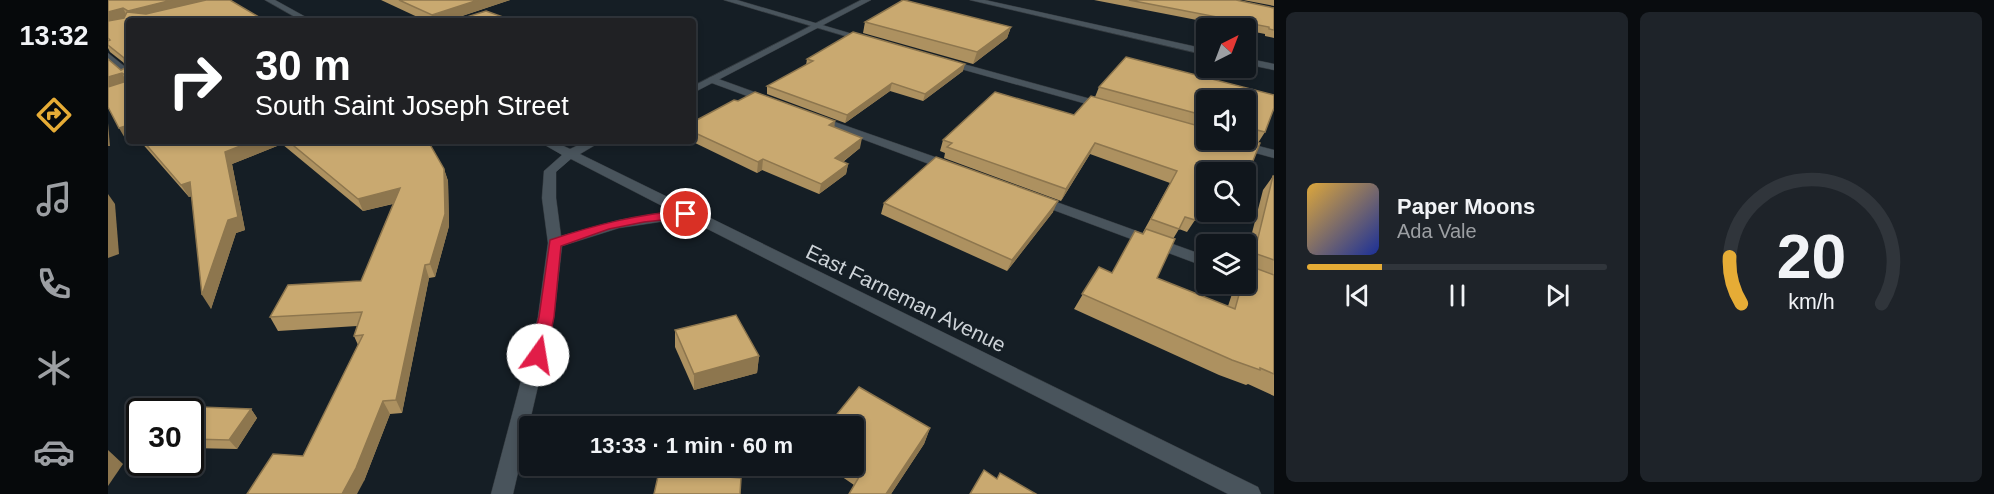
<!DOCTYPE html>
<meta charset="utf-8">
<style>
body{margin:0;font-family:Helvetica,sans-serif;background:#1e2329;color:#f1f3f6;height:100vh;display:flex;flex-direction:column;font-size:22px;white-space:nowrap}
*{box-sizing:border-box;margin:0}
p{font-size:20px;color:#9c9fa3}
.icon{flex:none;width:33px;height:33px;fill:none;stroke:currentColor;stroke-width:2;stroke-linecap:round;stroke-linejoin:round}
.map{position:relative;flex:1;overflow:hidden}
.side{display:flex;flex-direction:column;gap:12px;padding:12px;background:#090c0f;width:720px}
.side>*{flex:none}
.top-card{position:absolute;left:18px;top:18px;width:570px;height:126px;border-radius:6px;box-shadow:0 3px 9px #0003,0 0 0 2px #30353b;background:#202124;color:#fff;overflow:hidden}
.needle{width:39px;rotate:42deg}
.tools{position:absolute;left:1088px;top:18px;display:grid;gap:12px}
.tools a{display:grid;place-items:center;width:60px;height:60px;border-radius:6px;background:#10161c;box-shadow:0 3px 9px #0003,0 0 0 2px #30353b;font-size:30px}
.speed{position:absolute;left:18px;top:398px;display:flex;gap:12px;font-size:30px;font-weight:700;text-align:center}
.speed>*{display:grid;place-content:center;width:78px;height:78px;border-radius:50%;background:#10161c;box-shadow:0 3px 9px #0003,0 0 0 2px #30353b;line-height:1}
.speed .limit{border:3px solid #111;border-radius:9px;background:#fff;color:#111}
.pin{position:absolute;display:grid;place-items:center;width:51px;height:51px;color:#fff;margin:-26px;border:3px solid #fff;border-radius:50%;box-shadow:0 2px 6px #0007}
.me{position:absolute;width:66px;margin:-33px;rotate:13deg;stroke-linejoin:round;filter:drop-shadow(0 0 4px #0008)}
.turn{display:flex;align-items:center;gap:21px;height:126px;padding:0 30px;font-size:27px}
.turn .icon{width:78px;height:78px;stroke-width:2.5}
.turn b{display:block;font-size:42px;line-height:51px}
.side .tile{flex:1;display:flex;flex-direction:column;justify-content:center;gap:9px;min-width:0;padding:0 21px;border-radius:9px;background:#1e2329}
.side .dial{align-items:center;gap:0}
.dial svg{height:156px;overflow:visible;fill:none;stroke:#30353b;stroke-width:7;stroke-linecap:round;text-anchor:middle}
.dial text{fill:#f1f3f6;stroke:none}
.song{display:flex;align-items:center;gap:18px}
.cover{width:72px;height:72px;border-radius:9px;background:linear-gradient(135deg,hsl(40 70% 55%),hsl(230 70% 35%))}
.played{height:6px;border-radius:3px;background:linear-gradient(90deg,#e6ac36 25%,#30353b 25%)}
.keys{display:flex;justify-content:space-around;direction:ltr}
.side .tiles{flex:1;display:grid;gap:12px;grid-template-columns:repeat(2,1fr)}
.trip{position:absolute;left:411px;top:416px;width:345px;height:60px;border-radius:6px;background:#10161c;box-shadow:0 3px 9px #0003,0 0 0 2px #30353b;font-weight:600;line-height:60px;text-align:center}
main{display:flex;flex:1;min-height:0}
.menu{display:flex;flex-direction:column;width:108px;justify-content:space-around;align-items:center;background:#06090b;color:#9c9fa3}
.menu .icon{width:42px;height:42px}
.menu .selected{color:#e6ac36}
.menu b{font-size:27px;color:#f1f3f6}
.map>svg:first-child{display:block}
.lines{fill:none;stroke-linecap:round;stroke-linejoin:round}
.lane-casing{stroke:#33393e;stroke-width:1}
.street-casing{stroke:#33393e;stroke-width:1}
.secondary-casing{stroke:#33393e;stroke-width:1}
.lane{fill:#49545c;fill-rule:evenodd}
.street{fill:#49545c;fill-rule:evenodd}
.secondary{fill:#49545c;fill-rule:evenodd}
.wall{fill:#ad9160;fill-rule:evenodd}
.shaded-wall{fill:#8d764e}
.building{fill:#c9a970;stroke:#8d764e;stroke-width:1.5}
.route{fill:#e11d48;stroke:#92132f;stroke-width:1.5}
.labels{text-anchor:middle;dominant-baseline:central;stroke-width:6;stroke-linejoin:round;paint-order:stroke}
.street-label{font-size:21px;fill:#cdd3d8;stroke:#151e25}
</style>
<main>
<nav class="menu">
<b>13:32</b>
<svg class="icon selected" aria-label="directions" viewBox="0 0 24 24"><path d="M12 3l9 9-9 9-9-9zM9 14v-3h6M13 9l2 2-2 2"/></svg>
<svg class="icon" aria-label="music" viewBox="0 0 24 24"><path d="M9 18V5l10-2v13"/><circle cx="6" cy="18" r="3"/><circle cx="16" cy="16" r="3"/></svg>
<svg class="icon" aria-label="phone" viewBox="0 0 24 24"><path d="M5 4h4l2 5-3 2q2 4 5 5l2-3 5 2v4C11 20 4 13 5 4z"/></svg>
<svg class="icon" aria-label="climate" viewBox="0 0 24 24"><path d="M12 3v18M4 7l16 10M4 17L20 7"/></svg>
<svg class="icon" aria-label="car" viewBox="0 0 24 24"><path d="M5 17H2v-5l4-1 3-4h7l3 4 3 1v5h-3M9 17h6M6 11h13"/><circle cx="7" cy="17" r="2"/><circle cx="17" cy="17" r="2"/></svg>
</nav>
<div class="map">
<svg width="1166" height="494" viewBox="0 0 1166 494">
<rect width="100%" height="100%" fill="#151e25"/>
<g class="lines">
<defs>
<g id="lane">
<path d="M862 0H877L1098 49V55Z"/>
<path d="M0 53 21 70V79L0 61Z"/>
<path d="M1137 58 1166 64V70L1137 64Z"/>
<path d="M605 77 666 99 667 101 662 104 658 103 601 82V78Z"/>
<path d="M710 116 847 164 848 167 842 171 837 170 706 121V117Z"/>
<path d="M929 195 1098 256V267L924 202 922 199 924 196Z"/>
</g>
<g id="street">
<path d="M157 0H167L205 21H194Z"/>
<path d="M753 0H763L585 93V86Z"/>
<path d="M430 141H445L462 149 479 141H494L472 154 1150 487 1153 494H1120L578 218 511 228 454 246 446 317 405 494H383L430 317 440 243 434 198 436 171 454 155ZM463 159 564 211 511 220 453 236 448 198V172Z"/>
</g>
<g id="secondary">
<path d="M616 0H629L765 40 757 42Z"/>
<path d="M835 60H841L1001 104 1003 106 1001 108H993L835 64Z"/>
<path d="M1109 140H1127L1166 150V158L1111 143Z"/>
</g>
</defs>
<use href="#lane" class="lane-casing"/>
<use href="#street" class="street-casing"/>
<use href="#secondary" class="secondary-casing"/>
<use href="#lane" class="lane"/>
<use href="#street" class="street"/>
<use href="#secondary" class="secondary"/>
</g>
<g class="wall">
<path d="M0 0 156 20 157 21H21V139L18 140 13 70 17 68 16 63 2 52 0 48Z"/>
<path d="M273 0H402L339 21H318Z"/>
<path d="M986 0H1128L1166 8V38L1157 36V34L1137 30V28H1130Z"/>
<path d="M1135 0H1166V6Z"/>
<path d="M757 22 903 27 899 38 865 64 755 33Z"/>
<path d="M1018 57 1166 95V108L1157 132 1150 143H1152L1137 181V172H1098V196L1087 220 1079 232 1071 229 1065 239H1067L1049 278 1120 306 1126 288 1129 284H1137V260L1155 190 1165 176H1166V396L1140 384 1138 385 1111 375 966 309 991 267 1004 273 1027 231 1034 234 1062 183 982 154 953 201 836 158 837 153 832 151 835 140 887 92 966 115 983 96 987 97 991 87ZM1098 100H1137V140H1098Z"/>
<path d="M699 59 855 71 815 101 782 91 737 123 659 94V86L698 65Z"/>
<path d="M585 122 726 127 752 148 735 162 740 164 738 174 711 194 654 170 649 173 583 141H585Z"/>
<path d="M32 141H320L336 169 340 181 341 226 327 277 321 278 294 413 282 414 256 481 195 456 250 345 246 336 249 326 170 331 162 317 253 281 285 204 255 211 174 144 124 164 137 230 128 233 103 309 84 196 81 197Z"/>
<path d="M776 203 945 212 899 271 773 214Z"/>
<path d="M567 330 651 356 649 373 586 390 567 347Z"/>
<path d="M751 387 822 428 816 444 783 494H741L746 485 727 472 729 465H746V426H720L721 424Z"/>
<path d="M143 409 149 418 129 449 82 448V420Z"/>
</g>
<g class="shaded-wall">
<path d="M64 0H107L25 20 20 11Z"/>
<path d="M370 0H402L339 21H325L324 15Z"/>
<path d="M15 8 20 18 0 23V12Z"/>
<path d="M903 27 899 38 865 64 869 52Z"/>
<path d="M857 64 855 71 815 101 817 94Z"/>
<path d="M14 73 20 84 0 90V77Z"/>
<path d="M784 83 782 91 737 123 739 115Z"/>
<path d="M727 121 726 131 721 125Z"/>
<path d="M0 123 2 146H0Z"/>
<path d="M21 125V139L18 140 11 128Z"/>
<path d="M754 138 752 148 725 169 727 158Z"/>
<path d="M145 141H173L174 144 124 164 137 230 128 233 103 309 94 295 117 152Z"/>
<path d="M987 143 982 154 953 201 958 189Z"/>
<path d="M655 159 654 170 649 173 650 162Z"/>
<path d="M740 164 738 174 711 194 713 184Z"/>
<path d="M336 169 340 181 341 226 327 277 322 264Z"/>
<path d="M82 182 90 194 81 197 73 185Z"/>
<path d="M292 188 296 201 255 211 250 199Z"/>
<path d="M0 194 7 204 11 254 0 258Z"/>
<path d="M950 201 945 212 899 271 904 260Z"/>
<path d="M317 265 321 278 294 413 288 400Z"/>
<path d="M651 356 649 373 586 390V374Z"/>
<path d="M275 401 282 414 256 481 249 494H234Z"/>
<path d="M143 409 149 418 129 449 121 440Z"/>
<path d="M822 428 816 444 783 494H778Z"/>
<path d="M0 450 15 464 0 486Z"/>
</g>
<g class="building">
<path d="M0 0H64L20 11 15 8 0 12Z"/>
<path d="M98 0H122L156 20 153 21H21V125L11 128 0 107V87L16 82 17 75 14 73 0 77V59L13 70 17 68 16 58 0 45V41L2 40 0 38V21L16 18 19 12 38 14Z"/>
<path d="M291 0H370L324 15Z"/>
<path d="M795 0H796L903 27 869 52 757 22Z"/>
<path d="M1021 0H1128L1166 8V30L1161 29V27Z"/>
<path d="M378 11 406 21H346Z"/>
<path d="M745 32 857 64 817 94 784 83 739 115 659 86 705 61 699 59Z"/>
<path d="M1018 57 1166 95V108L1157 132 1137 127V100H1098V116L991 87Z"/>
<path d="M647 92 727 121 721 125 754 138 727 158 740 164 713 184 655 159 650 162 585 132V122L626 100 630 101Z"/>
<path d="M887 92 966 115 983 96 1098 128V140L1137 139 1152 143 1137 181V172H1098V196L1087 220 1077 217 1071 229 1043 219 1069 171 987 143 958 189 839 147 844 143 835 140Z"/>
<path d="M35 141H145L117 152 130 217 120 220 94 295 82 182 73 185Z"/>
<path d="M180 141H320L336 169 337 214 322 264 317 265 288 400 275 401 248 468 234 494H139L165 454 195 456 255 335 246 336 254 312 162 317 180 285 253 281 292 188 250 199Z"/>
<path d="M828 157 950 201 904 260 776 203Z"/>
<path d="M1165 176H1166V260L1149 254 1146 256 1147 268 1166 275V374L1152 368V370L1124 360 974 294 991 267 1004 273 1027 231 1035 234 1038 229 1067 239 1049 278 1127 309 1134 284H1137V273L1141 275Z"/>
<path d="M628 315 651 356 586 374 567 330Z"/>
<path d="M751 387 822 428 778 494H741L754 472 743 465H746V426H724L721 424Z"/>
<path d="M92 407 143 409 121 440 82 439V420Z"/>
<path d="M876 470 889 479 892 473 928 494H862Z"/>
<path d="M551 472 633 478 632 494H546Z"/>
</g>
<path class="route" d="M578 210 584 214 582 217 536 222 501 229 453 246 446 317 438 355 435 359 430 361 424 359 421 355 431 317 442 240C490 224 527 215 578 210Z"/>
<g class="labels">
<g class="street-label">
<text transform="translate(798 298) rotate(26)">East Farneman Avenue</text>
</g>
</g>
</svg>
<div class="tools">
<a><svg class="needle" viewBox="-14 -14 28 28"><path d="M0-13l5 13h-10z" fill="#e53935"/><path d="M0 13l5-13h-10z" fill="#9c9fa3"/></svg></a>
<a><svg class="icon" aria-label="sound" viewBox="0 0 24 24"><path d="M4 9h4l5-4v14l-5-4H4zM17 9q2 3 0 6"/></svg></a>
<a><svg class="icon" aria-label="search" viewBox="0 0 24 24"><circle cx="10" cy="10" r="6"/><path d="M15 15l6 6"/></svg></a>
<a><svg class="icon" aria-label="layers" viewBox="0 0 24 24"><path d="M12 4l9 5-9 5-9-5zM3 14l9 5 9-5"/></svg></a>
</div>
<div class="speed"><div class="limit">30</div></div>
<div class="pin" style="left:578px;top:214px;background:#d93025"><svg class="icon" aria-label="arrive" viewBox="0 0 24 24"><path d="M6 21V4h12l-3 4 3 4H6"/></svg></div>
<svg class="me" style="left:430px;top:355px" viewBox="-20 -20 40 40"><circle r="19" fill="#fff"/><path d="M0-13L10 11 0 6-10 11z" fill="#e11d48"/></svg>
<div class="trip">13:33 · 1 min · 60 m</div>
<div class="top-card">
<div class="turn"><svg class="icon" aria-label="right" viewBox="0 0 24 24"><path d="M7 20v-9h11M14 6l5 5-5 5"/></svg><div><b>30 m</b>South Saint Joseph Street</div></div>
</div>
</div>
<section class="side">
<div class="tiles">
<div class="tile">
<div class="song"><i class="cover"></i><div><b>Paper Moons</b><p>Ada Vale</p></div></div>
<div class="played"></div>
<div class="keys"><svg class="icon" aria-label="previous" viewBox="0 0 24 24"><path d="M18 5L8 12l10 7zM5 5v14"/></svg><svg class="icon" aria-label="pause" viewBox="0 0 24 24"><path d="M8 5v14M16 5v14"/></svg><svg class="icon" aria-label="next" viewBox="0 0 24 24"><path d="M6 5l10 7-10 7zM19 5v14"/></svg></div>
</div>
<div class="tile dial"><svg viewBox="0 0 100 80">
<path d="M14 69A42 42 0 1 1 86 69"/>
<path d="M14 69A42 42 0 0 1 8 45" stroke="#e6ac36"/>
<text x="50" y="56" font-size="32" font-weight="700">20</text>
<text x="50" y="72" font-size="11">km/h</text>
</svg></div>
</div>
</section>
</main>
